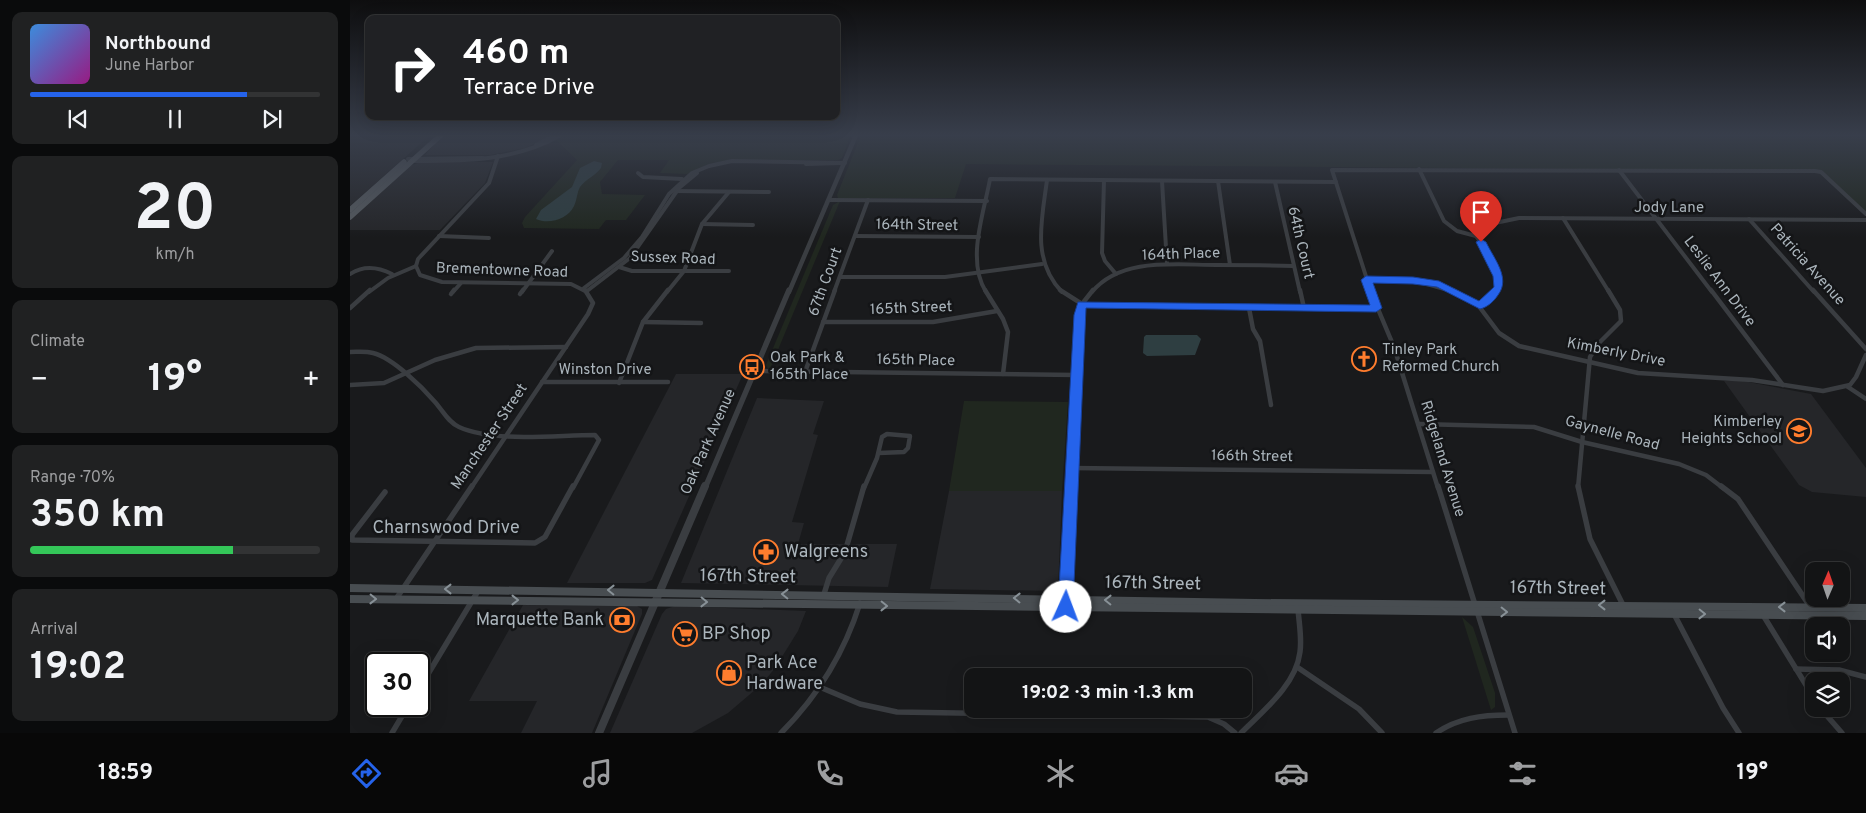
<!DOCTYPE html>
<meta charset="utf-8">
<style>
body{margin:0;font-family:Overpass,sans-serif;background:#202122;color:#f1f3f6;height:100vh;display:flex;flex-direction:column;font-size:19px;white-space:nowrap}
*{box-sizing:border-box;margin:0}
p{font-size:16px;color:#9d9ea0}
.icon{flex:none;width:28px;height:28px;fill:none;stroke:currentColor;stroke-width:2;stroke-linecap:round;stroke-linejoin:round}
.map{position:relative;flex:1;overflow:hidden}
.panel{display:flex;flex-direction:column;gap:12px;padding:12px;background:#0a0b0c;width:350px}
.panel>*{flex:none}
.banner{position:absolute;left:15px;top:15px;width:475px;height:105px;border-radius:10px;box-shadow:0 5px 20px #0002,0 0 0 1px #323334;background:#202124;color:#fff;overflow:hidden}
.needle{width:32px;rotate:2deg}
.buttons{position:absolute;left:1455px;top:562px;display:grid;gap:10px}
.buttons a{display:grid;place-items:center;width:45px;height:45px;border-radius:10px;background:#131415;box-shadow:0 5px 20px #0002,0 0 0 1px #323334;font-size:25px}
.speed{position:absolute;left:15px;top:652px;display:flex;gap:10px;font-size:25px;font-weight:700;text-align:center}
.speed>*{display:grid;place-content:center;width:65px;height:65px;border-radius:50%;background:#131415;box-shadow:0 5px 20px #0002,0 0 0 1px #323334;line-height:1}
.speed .limit{border:2px solid #111;border-radius:8px;background:#fff;color:#111}
.pin{position:absolute;display:grid;place-items:center;width:42px;height:42px;color:#fff;margin:-51px -21px;border-radius:50% 50% 50% 0;rotate:-45deg;box-shadow:0 0 5px #0007}
.pin .icon{rotate:45deg}
.me{position:absolute;width:55px;margin:-28px;rotate:2deg;stroke-linejoin:round;filter:drop-shadow(0 0 4px #0008)}
.turn{display:flex;align-items:center;gap:18px;height:105px;padding:0 15px;font-size:22px}
.turn .icon{width:65px;height:65px;stroke-width:2.5}
.turn b{display:block;font-size:35px;line-height:42px}
.big{font-size:38px;font-weight:700;line-height:1.1}
.panel .tile{flex:1;display:flex;flex-direction:column;justify-content:center;gap:8px;min-width:0;padding:0 18px;border-radius:10px;background:#202122}
.panel .dial{align-items:center;gap:0}
.dial b{font-size:65px;line-height:1}
.song{display:flex;align-items:center;gap:15px}
.cover{width:60px;height:60px;border-radius:8px;background:linear-gradient(135deg,hsl(210 70% 55%),hsl(310 70% 35%))}
.played{height:5px;border-radius:2px;background:linear-gradient(90deg,#2563eb 75%,#323334 75%)}
.keys{display:flex;justify-content:space-around;direction:ltr}
.heat{display:flex;justify-content:space-between;align-items:center;font-size:28px;direction:ltr}
.charge{height:8px;border-radius:4px;background:linear-gradient(90deg,#34c759 70%,#323334 0)}
.trip{position:absolute;left:614px;top:668px;width:288px;height:50px;border-radius:10px;background:#131415;box-shadow:0 5px 20px #0002,0 0 0 1px #323334;font-weight:700;line-height:50px;text-align:center}
.menu{display:flex;height:80px;justify-content:space-around;align-items:center;background:#080808;color:#9d9ea0}
.menu .icon{width:35px;height:35px}
.menu .active{color:#2563eb}
.menu b{font-size:22px;color:#f1f3f6}
main{display:flex;flex:1;min-height:0}
.map>svg:first-child{display:block}
.built{fill:#252629}
.green{fill:#20271f}
.water{fill:#2e3e41}
.lines{fill:none;stroke-linecap:round;stroke-linejoin:round}
.minor-far2{stroke:#3a3d41;stroke-width:4}
.minor-far1{stroke:#3a3d41;stroke-width:4.5}
.minor{stroke:#3a3d41;stroke-width:5.5}
.tertiary-far2{stroke:#3a3d41;stroke-width:4.5}
.tertiary-far1{stroke:#3a3d41;stroke-width:5.5}
.tertiary{stroke:#3a3d41;stroke-width:8}
.secondary{stroke:#484d51;stroke-width:8}
.primary{stroke:#565b60;stroke-width:5.5}
.oneway{stroke:#889197}
.route{fill:#2563eb;stroke:#184099}
.labels{text-anchor:middle;dominant-baseline:central;stroke-width:5;stroke-linejoin:round;paint-order:stroke}
.street-label{font-size:15px;fill:#abb5bc;stroke:#141517}
.poi-label{font-size:15px;fill:#abb5bc;stroke:#141517;text-anchor:start}
.near-street-label{font-size:18px;fill:#abb5bc;stroke:#141517}
.near-poi-label{font-size:18px;fill:#abb5bc;stroke:#141517;text-anchor:start}
</style>
<main>
<section class="panel">
<div class="tile">
<div class="song"><i class="cover"></i><div><b>Northbound</b><p>June Harbor</p></div></div>
<div class="played"></div>
<div class="keys"><svg class="icon" aria-label="previous" viewBox="0 0 24 24"><path d="M18 5L8 12l10 7zM5 5v14"/></svg><svg class="icon" aria-label="pause" viewBox="0 0 24 24"><path d="M8 5v14M16 5v14"/></svg><svg class="icon" aria-label="next" viewBox="0 0 24 24"><path d="M6 5l10 7-10 7zM19 5v14"/></svg></div>
</div>
<div class="tile dial"><b>20</b><p>km/h</p></div>
<div class="tile"><p>Climate</p>
<div class="heat"><a>−</a><b class="big">19°</b><a>+</a></div>
</div>
<div class="tile"><p>Range · 70%</p><b class="big">350 km</b><div class="charge"></div></div>
<div class="tile"><p>Arrival</p><b class="big">19:02</b></div>
</section>
<div class="map">
<svg width="1516" height="733" viewBox="0 0 1516 733">
<rect width="100%" height="100%" fill="#191a1c"/>
<g class="built">
<path d="M0 135H80L0 206Z"/>
<path d="M93 135H202L175 148 140 155H75Z"/>
<path d="M71 162H143L135 183 90 230H0V219L59 166Z"/>
<path d="M326 374H393L302 580 295 583H217Z"/>
<path d="M1374 381H1393L1461 394 1516 468V497L1462 492 1449 485Z"/>
<path d="M407 398 474 401 463 434 468 435 442 522 454 523 448 544H547L538 587 331 583Z"/>
<path d="M599 491H712L708 591 580 589Z"/>
<path d="M173 605 287 606 292 609V614L242 733H171L187 701H119Z"/>
<path d="M325 606 456 611 448 631 425 668 412 684 378 713 342 733H260L312 614 316 609Z"/>
</g>
<g class="green">
<path d="M216 135H501L492 158 488 160H384L362 163 337 174 310 173 319 160H268L250 182 252 194 295 195 276 220H256L249 229 174 228 172 223 175 217 227 160 206 140Z"/>
<path d="M511 135H1516V212L1472 171 616 164 605 198H488L487 195Z"/>
<path d="M490 201 420 369H418L416 365 483 205Z"/>
<path d="M614 401 718 402 712 491H599Z"/>
<path d="M1112 617 1123 627 1145 693V707L1141 710Z"/>
</g>
<g class="water">
<path d="M244 161 252 163 251 168C245 176 236 179 230 187 227 192 227 200 224 206 218 219 199 225 186 219L191 210 222 187 230 168Z"/>
<path d="M796 335H847L851 339 845 355 797 356 793 353 794 337Z"/>
</g>
<g class="lines">
<g class="minor-far2">
<path d="M186 145 205 135"/>
<path d="M148 156 139 183 68 259 66 266 70 275 92 282 221 284 237 292"/>
<path d="M58 159 133 158"/>
<path d="M65 159V161C117 161 165 161 211 135"/>
<path d="M456 164 490 163"/>
<path d="M1069 169 1094 221 1107 231 1126 236C1136 249 1155 275 1146 292"/>
<path d="M1269 170 1362 292"/>
<path d="M288 173 293 177 332 179"/>
<path d="M697 180C692 219 681 260 712 292"/>
<path d="M754 180 752 253 755 261 766 274"/>
<path d="M812 181 817 264"/>
<path d="M868 181 880 265"/>
<path d="M925 182 950 292"/>
<path d="M325 191 419 192"/>
<path d="M480 200 637 201"/>
<path d="M1213 218 1259 292"/>
<path d="M1399 219 1464 292"/>
<path d="M352 224 403 225"/>
<path d="M89 236 139 238"/>
<path d="M505 236 629 237"/>
<path d="M1126 236 1145 223 1169 218 1516 220"/>
<path d="M269 267 282 271H379"/>
<path d="M0 274C14 265 28 267 42 274"/>
<path d="M490 277H595L692 264"/>
<path d="M1016 280 1066 281 1105 292"/>
<path d="M234 288 274 258 292 237 319 194 342 173 359 166 382 161 495 163"/>
<path d="M237 291 280 258 329 188 347 173"/>
<path d="M19 292 38 278 66 266"/>
<path d="M103 292 111 283"/>
<path d="M172 292 202 251"/>
<path d="M317 292 334 271 352 224 379 192"/>
<path d="M484 292 518 200"/>
<path d="M636 292C616 260 634 213 640 179L986 182"/>
<path d="M742 292C771 257 826 265 866 265 892 265 917 265 943 266"/>
<path d="M1021 292 982 170 1465 171 1471 172 1516 214"/>
</g>
<g class="minor-far1">
<path d="M635 290 653 319 658 332 653 374"/>
<path d="M710 290 732 304 729 315 721 488"/>
<path d="M743 290 732 304 1026 308"/>
<path d="M950 290 954 308"/>
<path d="M1020 290 1044 347 1088 488"/>
<path d="M1103 290 1128 305 1149 333 1169 346 1288 373 1402 380 1473 391 1500 385 1506 377 1516 355"/>
<path d="M1361 290 1433 385"/>
<path d="M1463 290 1516 349"/>
<path d="M101 294 104 290"/>
<path d="M170 294 173 290"/>
<path d="M1130 306 1147 290"/>
<path d="M0 308 20 290"/>
<path d="M899 308 903 329 910 341 921 405"/>
<path d="M293 322 351 323"/>
<path d="M473 322H583L647 311"/>
<path d="M0 352C8 352 15 351 23 353 43 358 72 387 85 402 93 411 98 422 109 427 145 443 205 435 245 435L249 440 223 488"/>
<path d="M405 371 726 375"/>
<path d="M455 372 485 290"/>
<path d="M192 382H318"/>
<path d="M269 383 293 322 318 290"/>
<path d="M0 385 34 383 85 360 126 348 216 347"/>
<path d="M1498 387 1516 399"/>
<path d="M1069 424 1184 427 1232 442 1329 464 1356 475 1373 488"/>
<path d="M722 468 1083 472"/>
<path d="M121 488 238 314 243 303 235 290"/>
<path d="M514 488 527 458 532 437 537 434 560 436 558 448 554 452 529 453"/>
<path d="M1228 488 1240 357 1249 343 1271 321 1270 310 1258 290"/>
</g>
<g class="minor">
<path d="M1088 486 1165 733"/>
<path d="M1228 486 1240 539 1274 607"/>
<path d="M1371 486 1388 499 1461 608"/>
<path d="M35 492 2 535V540L185 543 195 537 223 486"/>
<path d="M474 594 479 578 495 552 514 486"/>
<path d="M46 599 122 486"/>
<path d="M716 600 721 486"/>
<path d="M1324 614 1373 708 1389 733"/>
<path d="M1413 615 1464 698"/>
<path d="M947 667 1009 709 1032 733"/>
<path d="M1446 669 1489 670 1516 677"/>
<path d="M472 688 510 704 547 712 858 717 874 724 885 733"/>
<path d="M69 689 128 591"/>
<path d="M1471 709 1492 733"/>
<path d="M42 733 58 706"/>
<path d="M431 733C469 695 494 654 510 603"/>
<path d="M891 733C913 711 946 685 950 652 952 638 949 623 948 609"/>
<path d="M1086 733C1108 718 1132 715 1158 715"/>
</g>
<path class="tertiary-far2" d="M439 292 506 135"/>
<path class="tertiary-far1" d="M355 488 439 290"/>
<path class="tertiary" d="M249 733 355 486"/>
<g class="secondary">
<path d="M0 588 905 603 1516 608"/>
<path d="M0 599 1516 616"/>
</g>
<g class="primary">
<path d="M0 210 54 162"/>
<path d="M0 217 91 135"/>
</g>
</g>
<defs><path id="oneway-chevron" d="M-2-3.5L2.5 0L-2 3.5" fill="none" stroke-width="1.6" stroke-linecap="round" stroke-linejoin="round" transform="scale(1.25)"/></defs>
<g class="oneway">
<use href="#oneway-chevron" transform="translate(98 589) rotate(-180)"/>
<use href="#oneway-chevron" transform="translate(261 590) rotate(-179)"/>
<use href="#oneway-chevron" transform="translate(435 594) rotate(-179)"/>
<use href="#oneway-chevron" transform="translate(667 598) rotate(-179)"/>
<use href="#oneway-chevron" transform="translate(23 599) rotate(1)"/>
<use href="#oneway-chevron" transform="translate(165 600)"/>
<use href="#oneway-chevron" transform="translate(758 600) rotate(-179)"/>
<use href="#oneway-chevron" transform="translate(354 602) rotate(1)"/>
<use href="#oneway-chevron" transform="translate(1252 605) rotate(-180)"/>
<use href="#oneway-chevron" transform="translate(534 606) rotate(1)"/>
<use href="#oneway-chevron" transform="translate(1432 607) rotate(-180)"/>
<use href="#oneway-chevron" transform="translate(1154 612) rotate(1)"/>
<use href="#oneway-chevron" transform="translate(1352 614) rotate(1)"/>
</g>
<linearGradient id="sky" x2="0" y2="1"><stop stop-color="#0e0e0f"/><stop offset="0.57" stop-color="#383e4b"/><stop offset="1" stop-color="#383e4b" stop-opacity="0"/></linearGradient>
<rect width="1516" height="237" fill="url(#sky)"/>
<path class="route" d="M1131 239 1136 242C1144 259 1161 278 1148 295 1144 301 1138 307 1130 309L1087 287 1063 284 1023 283 1032 308 1026 312 736 308 723 607 721 611 716 613 710 611 708 607 724 315 728 302 1020 305 1011 280 1016 276 1063 277 1089 281 1129 301 1144 287 1143 276 1126 242Z"/>
<defs>
<symbol id="church-ring" viewBox="-11 -11 22 22"><circle r="9.5" fill="#141517" stroke="#ff7d2e" stroke-width="1.5"/><path d="M-1.2-6h2.4v3.5h3.3v2.4h-3.3V6h-2.4V-.1h-3.3v-2.4h3.3Z" fill="#ff7d2e"/></symbol>
<symbol id="bus-ring" viewBox="-11 -11 22 22"><circle r="9.5" fill="#141517" stroke="#ff7d2e" stroke-width="1.5"/><path d="M-5-6H5V4H4V6H2V4H-2V6H-4V4H-5ZM-3.5-4V0h7V-4ZM-3.5 1.2v1.5H-2V1.2ZM2 1.2v1.5H3.5V1.2Z" fill="#ff7d2e"/></symbol>
<symbol id="school-ring" viewBox="-11 -11 22 22"><circle r="9.5" fill="#141517" stroke="#ff7d2e" stroke-width="1.5"/><path d="M0-5L7-2L0 1L-7-2ZM-4 1L0 2.5L4 1V4Q0 6-4 4Z" fill="#ff7d2e"/></symbol>
<symbol id="pharmacy-ring" viewBox="-11 -11 22 22"><circle r="9.5" fill="#141517" stroke="#ff7d2e" stroke-width="1.5"/><path d="M-2-6h4v4h4v4h-4v4h-4v-4h-4v-4h4Z" fill="#ff7d2e"/></symbol>
<symbol id="bank-ring" viewBox="-11 -11 22 22"><circle r="9.5" fill="#141517" stroke="#ff7d2e" stroke-width="1.5"/><path d="M-6-4H6V4H-6ZM0-2.3a2.3 2.3 0 1 0 0 4.6a2.3 2.3 0 1 0 0-4.6Z" fill="#ff7d2e"/></symbol>
<symbol id="supermarket-ring" viewBox="-11 -11 22 22"><circle r="9.5" fill="#141517" stroke="#ff7d2e" stroke-width="1.5"/><path d="M-6-5.5h2.5l.6 2H6L4.5 2H-2.5L-4.4-4H-6ZM-1.5 3.2a1.3 1.3 0 1 0 .1 0ZM3 3.2a1.3 1.3 0 1 0 .1 0Z" fill="#ff7d2e"/></symbol>
<symbol id="shop-ring" viewBox="-11 -11 22 22"><circle r="9.5" fill="#141517" stroke="#ff7d2e" stroke-width="1.5"/><path d="M-5-2.5h2.3a2.7 3.5 0 0 1 5.4 0H5L5.5 6h-11ZM-1.5-2.5h3a1.5 2.3 0 0 0-3 0Z" fill="#ff7d2e"/></symbol>
</defs>
<g fill-rule="evenodd">
<use href="#church-ring" x="1000" y="345" width="28" height="28"/>
<use href="#bus-ring" x="388" y="353" width="28" height="28"/>
<use href="#school-ring" x="1435" y="417" width="28" height="28"/>
<use href="#pharmacy-ring" x="402" y="538" width="28" height="28"/>
<use href="#bank-ring" x="258" y="606" width="28" height="28"/>
<use href="#supermarket-ring" x="321" y="620" width="28" height="28"/>
<use href="#shop-ring" x="365" y="659" width="28" height="28"/>
</g>
<g class="labels">
<g class="street-label">
<text x="1319" y="208">Jody Lane</text>
<text transform="translate(567 226) rotate(1)">164th Street</text>
<text transform="translate(950 243) rotate(77)">64th Court</text>
<text transform="translate(831 255) rotate(-2)">164th Place</text>
<text transform="translate(323 259) rotate(2)">Sussex Road</text>
<text transform="translate(1457 265) rotate(48)">Patricia Avenue</text>
<text transform="translate(152 271) rotate(2)">Brementowne Road</text>
<text transform="translate(476 282) rotate(-70)">67th Court</text>
<text transform="translate(1369 282) rotate(53)">Leslie Ann Drive</text>
<text transform="translate(561 309) rotate(-2)">165th Street</text>
<text transform="translate(1266 353) rotate(11)">Kimberly Drive</text>
<text transform="translate(566 361) rotate(1)">165th Place</text>
<text x="255" y="370">Winston Drive</text>
<text transform="translate(1262 434) rotate(15)">Gaynelle Road</text>
<text transform="translate(140 437) rotate(-56)">Manchester Street</text>
<text transform="translate(359 442) rotate(-66)">Oak Park Avenue</text>
<text transform="translate(902 457) rotate(1)">166th Street</text>
<text transform="translate(1092 459) rotate(73)">Ridgeland Avenue</text>
</g>
<g class="poi-label">
<text x="1032" y="350">Tinley Park<tspan x="1032" dy="17">Reformed Church</tspan></text>
<text x="420" y="358">Oak Park &amp;<tspan x="420" dy="17">165th Place</tspan></text>
<text x="1432" y="422" text-anchor="end">Kimberley<tspan x="1432" dy="17">Heights School</tspan></text>
</g>
<g class="near-street-label">
<text x="96" y="528">Charnswood Drive</text>
<text transform="translate(398 577) rotate(1)">167th Street</text>
<text transform="translate(803 584) rotate(1)">167th Street</text>
<text transform="translate(1208 589) rotate(1)">167th Street</text>
</g>
<g class="near-poi-label">
<text x="434" y="552">Walgreens</text>
<text x="254" y="620" text-anchor="end">Marquette Bank</text>
<text x="352" y="634">BP Shop</text>
<text x="396" y="663">Park Ace<tspan x="396" dy="21">Hardware</tspan></text>
</g>
</g>
</svg>
<div class="buttons">
<a><svg class="needle" viewBox="-14 -14 28 28"><path d="M0-13l5 13h-10z" fill="#e53935"/><path d="M0 13l5-13h-10z" fill="#9d9ea0"/></svg></a>
<a><svg class="icon" aria-label="sound" viewBox="0 0 24 24"><path d="M4 9h4l5-4v14l-5-4H4zM17 9q2 3 0 6"/></svg></a>
<a><svg class="icon" aria-label="layers" viewBox="0 0 24 24"><path d="M12 4l9 5-9 5-9-5zM3 14l9 5 9-5"/></svg></a>
</div>
<div class="speed"><div class="limit">30</div></div>
<div class="pin" style="left:1131px;top:242px;background:#d93025"><svg class="icon" aria-label="arrive" viewBox="0 0 24 24"><path d="M6 21V4h12l-3 4 3 4H6"/></svg></div>
<svg class="me" style="left:716px;top:607px" viewBox="-20 -20 40 40"><circle r="19" fill="#fff"/><path d="M0-13L10 11 0 6-10 11z" fill="#2563eb"/></svg>
<div class="trip">19:02 · 3 min · 1.3 km</div>
<div class="banner">
<div class="turn"><svg class="icon" aria-label="right" viewBox="0 0 24 24"><path d="M7 20v-9h11M14 6l5 5-5 5"/></svg><div><b>460 m</b>Terrace Drive</div></div>
</div>
</div>
</main>
<nav class="menu">
<b>18:59</b>
<svg class="icon active" aria-label="directions" viewBox="0 0 24 24"><path d="M12 3l9 9-9 9-9-9zM9 14v-3h6M13 9l2 2-2 2"/></svg>
<svg class="icon" aria-label="music" viewBox="0 0 24 24"><path d="M9 18V5l10-2v13"/><circle cx="6" cy="18" r="3"/><circle cx="16" cy="16" r="3"/></svg>
<svg class="icon" aria-label="phone" viewBox="0 0 24 24"><path d="M5 4h4l2 5-3 2q2 4 5 5l2-3 5 2v4C11 20 4 13 5 4z"/></svg>
<svg class="icon" aria-label="climate" viewBox="0 0 24 24"><path d="M12 3v18M4 7l16 10M4 17L20 7"/></svg>
<svg class="icon" aria-label="car" viewBox="0 0 24 24"><path d="M5 17H2v-5l4-1 3-4h7l3 4 3 1v5h-3M9 17h6M6 11h13"/><circle cx="7" cy="17" r="2"/><circle cx="17" cy="17" r="2"/></svg>
<svg class="icon" aria-label="filters" viewBox="0 0 24 24"><path d="M4 7h16M4 17h16"/><circle cx="9" cy="7" r="2"/><circle cx="15" cy="17" r="2"/></svg>
<b>19°</b>
</nav>
